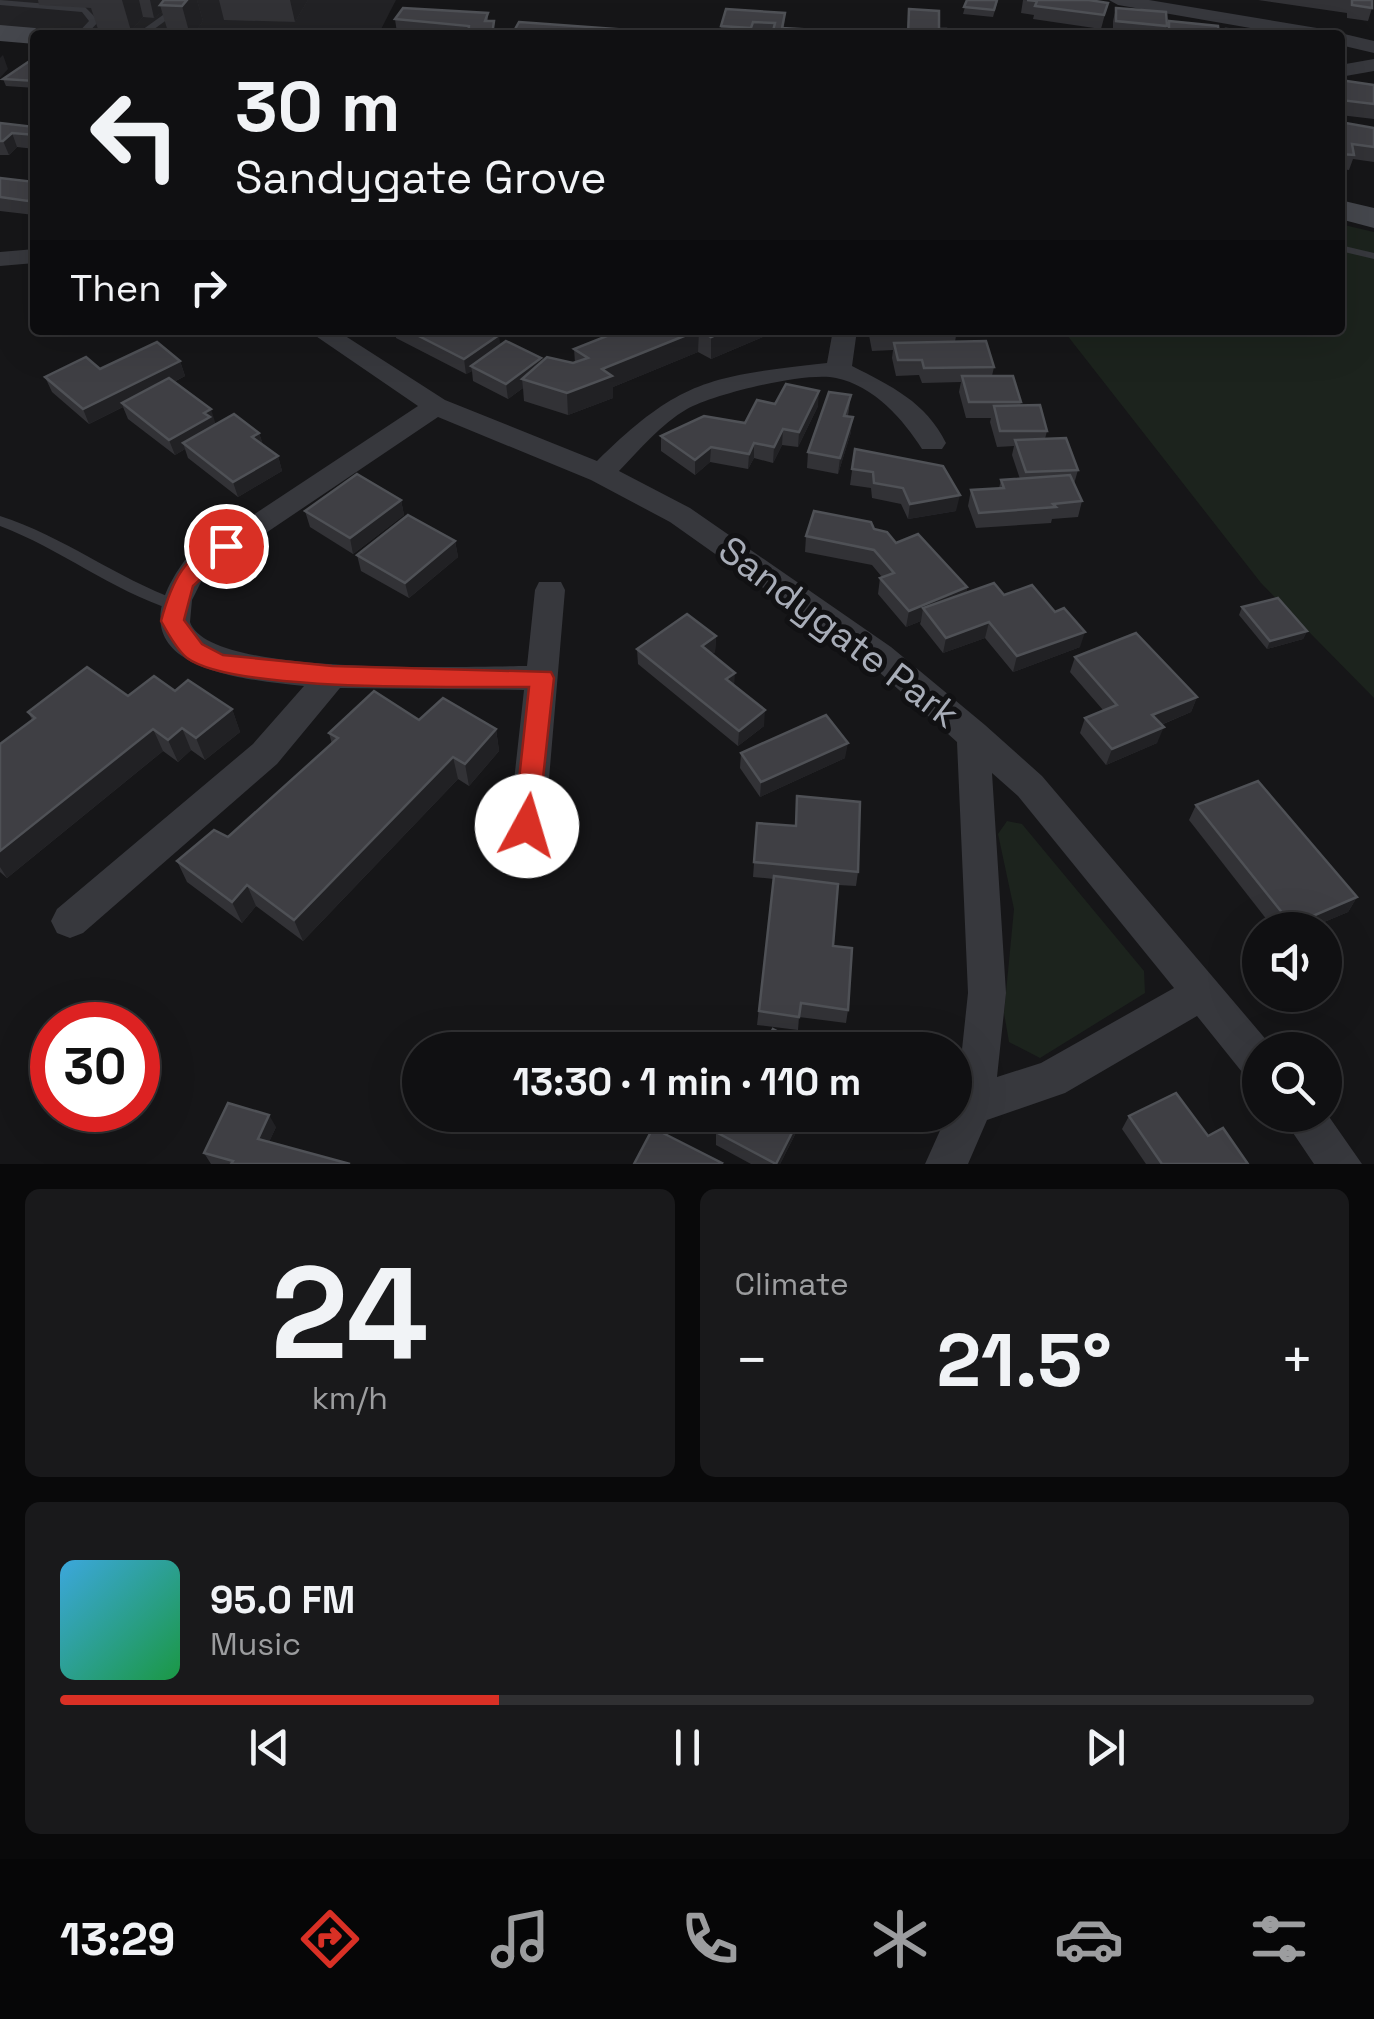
<!DOCTYPE html>
<meta charset="utf-8">
<style>
body{margin:0;font-family:"Space Grotesk",sans-serif;background:#19191b;color:#f1f3f6;height:100vh;display:flex;flex-direction:column;font-size:38px;white-space:nowrap}
*{box-sizing:border-box;margin:0}
p{font-size:32px;color:#9c9d9f}
.icon{flex:none;width:55px;height:55px;fill:none;stroke:currentColor;stroke-width:2;stroke-linecap:round;stroke-linejoin:round}
.map{position:relative;height:1164px;overflow:hidden}
.panel{display:flex;flex-direction:column;gap:25px;padding:25px;background:#09090a;flex:1}
.panel>*{flex:none}
.top-card{position:absolute;left:30px;top:30px;width:1315px;height:305px;border-radius:10px;box-shadow:0 10px 40px #0002,0 0 0 2px #303032;background:#101012;color:#f1f3f6;overflow:hidden}
.buttons{position:absolute;left:1242px;top:912px;display:grid;gap:20px}
.buttons a{display:grid;place-items:center;width:100px;height:100px;border-radius:50%;background:#101012;box-shadow:0 10px 40px #0002,0 0 0 2px #303032;font-size:50px}
.speed{position:absolute;left:30px;top:1002px;display:flex;gap:20px;font-size:50px;font-weight:700;text-align:center}
.speed>*{display:grid;place-content:center;width:130px;height:130px;border-radius:50%;background:#101012;box-shadow:0 10px 40px #0002,0 0 0 2px #303032;line-height:1}
.speed .limit{border:15px solid #d22;background:#fff;color:#111}
.pin{position:absolute;display:grid;place-items:center;width:85px;height:85px;color:#fff;margin:-42px;border:5px solid #fff;border-radius:50%;box-shadow:0 2px 10px #0007}
.me{position:absolute;width:110px;margin:-55px;rotate:6deg;stroke-linejoin:round;filter:drop-shadow(0 0 8px #0008)}
.turn{display:flex;align-items:center;gap:35px;height:210px;padding:0 40px;font-size:45px}
.turn .icon{width:130px;height:130px;stroke-width:2.5}
.turn b{display:block;font-size:70px;line-height:85px}
.then{display:flex;align-items:center;height:95px;padding:0 40px;background:#0003;gap:20px;font-size:38px}
.big{font-size:75px;font-weight:700;line-height:1.1}
.panel .card{flex:1;display:flex;flex-direction:column;justify-content:center;gap:15px;min-width:0;padding:0 35px;border-radius:15px;background:#19191b}
.panel .dial{align-items:center;gap:0}
.dial b{font-size:130px;line-height:1}
.song{display:flex;align-items:center;gap:30px}
.cover{width:120px;height:120px;border-radius:15px;background:linear-gradient(135deg,hsl(200 70% 55%),hsl(140 70% 35%))}
.played{height:10px;border-radius:5px;background:linear-gradient(90deg,#d93025 35%,#303032 35%)}
.keys{display:flex;justify-content:space-around;direction:ltr}
.heat{display:flex;justify-content:space-between;align-items:center;font-size:55px;direction:ltr}
.panel .tiles{flex:1;display:grid;gap:25px;grid-template-columns:1fr 1fr}
.card:last-child{grid-column:span 2}
.trip{position:absolute;left:402px;top:1032px;width:570px;height:100px;border-radius:50px;background:#101012;box-shadow:0 10px 40px #0002,0 0 0 2px #303032;font-weight:700;line-height:100px;text-align:center}
.dock{display:flex;height:160px;justify-content:space-around;align-items:center;background:#060607;color:#9c9d9f}
.dock .icon{width:70px;height:70px}
.dock .active{color:#d93025}
.dock b{font-size:45px;color:#f1f3f6}
.map>svg:first-child{display:block}
.built{fill:#222225}
.green{fill:#1c231d}
.lines{fill:none;stroke-linecap:round;stroke-linejoin:round}
.lane{fill:#37383d;fill-rule:evenodd}
.street{fill:#37383d;fill-rule:evenodd}
.secondary{fill:#45474d;fill-rule:evenodd}
.wall{fill:#323236}
.shaded-wall{fill:#212124}
.building{fill:#3f3f44;stroke:#4f5156;stroke-width:2.5}
.route{fill:#d93025;stroke:#8d1f18;stroke-width:2.5}
.labels{text-anchor:middle;dominant-baseline:central;stroke-width:10;stroke-linejoin:round;paint-order:stroke}
.street-label{font-size:38px;fill:#a8adb8;stroke:#111113}
</style>
<div class="map">
<svg width="1374" height="1164" viewBox="0 0 1374 1164">
<rect width="100%" height="100%" fill="#161618"/>
<path class="built" d="M0 0H396L378 35H79L0 29Z"/>
<g class="green">
<path d="M1340 224 1374 232V698L1261 583 1063 330H1340Z"/>
<path d="M1007 821 1022 824 1144 971 1145 993 1040 1058 1009 1042 1004 1013 1014 909 998 834Z"/>
</g>
<g class="lines">
<g class="lane">
<path d="M0 0 85 7 99 21 86 35H76L89 21 82 12 0 5Z"/>
<path d="M184 0H194L146 35H135Z"/>
<path d="M1340 245 1374 253V259L1340 251Z"/>
<path d="M0 516C63 536 116 578 178 600L181 604 173 610C111 590 61 549 0 526Z"/>
</g>
<g class="street">
<path d="M1109 0H1149L1323 29 1332 35H1291L1118 5Z"/>
<path d="M1340 33 1374 41V53L1340 45V35H1334Z"/>
<path d="M1374 59V71L1340 77V65Z"/>
<path d="M35 249V263L0 266V252Z"/>
<path d="M307 330H336L445 400 597 461C681 378 713 376 827 363L833 330H857L852 366C891 386 926 402 946 443L942 449H922C903 419 874 386 836 378 807 371 714 394 687 409 661 424 640 449 619 471L690 508 891 647 985 725 1042 776 1274 1049 1260 1050V1082L1246 1077 1197 1016 1065 1093 987 1120 968 1164H925L947 1115H955L968 993 957 742 869 663 670 522 591 480 438 417 205 574 192 600 190 622C208 678 470 666 527 666L535 590 539 582H561L565 590 545 826 539 836 527 841 515 836 509 826 524 690 340 688 277 764 83 933 70 938 57 933 51 921 57 909 253 744 304 686C226 678 109 664 185 560L418 406ZM992 773 1018 796 1174 988 1041 1063 997 1077 1006 993Z"/>
<path d="M1325 1111 1362 1164H1314L1281 1115H1325Z"/>
</g>
<g class="secondary">
<path d="M0 25 35 28 47 35H35V44L0 41Z"/>
<path d="M1340 200 1374 208V228L1340 219Z"/>
</g>
</g>
<g class="wall">
<path d="M38 0H197L203 21 193 35H169L162 12 154 18 143 17 131 31 98 29 91 8 39 5Z"/>
<path d="M219 0H308L295 22 224 20Z"/>
<path d="M967 0H998L993 17 963 14Z"/>
<path d="M1023 0 1108 3 1101 29 1033 19 1034 15 1021 13Z"/>
<path d="M1258 0H1372V8L1368 21 1347 18V13Z"/>
<path d="M1116 8 1167 26 1164 35H1113V21Z"/>
<path d="M488 13V21L496 35H421L397 33 395 19Z"/>
<path d="M785 13 784 28 816 35H720L721 26Z"/>
<path d="M35 61V88L6 86 3 79Z"/>
<path d="M1340 80 1374 85V119L1340 115Z"/>
<path d="M1340 122 1374 128V162L1353 159 1349 170 1340 169Z"/>
<path d="M0 123 35 127V149L17 147 9 155H0Z"/>
<path d="M0 178 35 182 34 215 0 211Z"/>
<path d="M395 330H487L501 345 542 362 573 363H575L574 349 622 330H779L711 359 698 352 613 387V398L568 415 524 401 523 388 508 399 473 381 472 371 466 374 396 338Z"/>
<path d="M868 330H957L955 342 994 367 992 376 1021 402 1020 406 1047 431 1045 439 1078 470 1074 484 1082 501 1078 517 1052 519 1051 523 976 528 968 506 971 490 999 488 1001 480 1020 479 1012 455 1014 446 997 447 990 422 991 418H966L959 392 961 382 922 383 919 375 896 376 892 358 893 350 872 351Z"/>
<path d="M180 361 185 376 174 382 216 424 259 433 263 445 278 456 282 471 238 497 188 458 185 449 175 455 128 419 123 407 89 424 52 392 45 377Z"/>
<path d="M851 395 848 416 851 432 838 474 807 468 808 452Z"/>
<path d="M775 404 818 406 798 447 782 445 773 463 754 458 748 469 710 462 695 475 661 451V436L745 423Z"/>
<path d="M855 449 956 511 908 519 901 504 872 498 871 488 850 485Z"/>
<path d="M401 500 404 515 353 554 310 527 305 511Z"/>
<path d="M874 529 967 587 966 593 1004 595 1080 647 1013 672 985 638 943 653 920 624 921 621 906 627 878 594 880 578 882 577 872 565 805 552 806 536Z"/>
<path d="M455 541 458 557 409 598 361 571 357 555Z"/>
<path d="M1242 607 1307 631 1303 639 1267 649 1239 615Z"/>
<path d="M716 636 715 652 712 654 764 726 738 746 638 664 637 649Z"/>
<path d="M1075 657 1197 697 1191 712 1161 725 1157 743 1106 765 1080 733 1085 718 1103 710 1070 672Z"/>
<path d="M175 691 232 709 240 732 205 760 191 750 178 762 163 751 7 878 0 872V744L32 720 28 712Z"/>
<path d="M419 720 496 729 499 751 469 786 458 779 303 941 256 906 242 923 187 882 177 861 228 837 332 744 329 733Z"/>
<path d="M741 753 845 758 760 797 740 768Z"/>
<path d="M1196 805 1357 897 1348 912 1305 930H1275L1189 820Z"/>
<path d="M757 823 858 872 856 886 838 885 833 946 848 1010 846 1023 799 1017 798 1030 757 1025 774 879 753 877Z"/>
<path d="M726 1115H805L780 1164H751L716 1145V1132Z"/>
<path d="M1129 1116 1208 1136 1248 1164H1146L1122 1129Z"/>
<path d="M276 1127 269 1142 350 1164H211L204 1153Z"/>
</g>
<g class="shaded-wall">
<path d="M122 0H139L143 17 131 31Z"/>
<path d="M150 0H177L160 5 162 12 154 18Z"/>
<path d="M187 0H197L203 21 193 35H190L182 6Z"/>
<path d="M290 0H308L295 22Z"/>
<path d="M3 55 8 69 0 78V58Z"/>
<path d="M12 133 17 147 9 155 3 141Z"/>
<path d="M35 194V214L34 215 28 201Z"/>
<path d="M699 330 698 352 613 387V398L568 415 567 393 602 369Z"/>
<path d="M727 330H779L711 359V337Z"/>
<path d="M499 335 501 350 471 366 472 371 466 374 464 359Z"/>
<path d="M541 358 543 374 522 379 523 388 508 399 506 384Z"/>
<path d="M180 361 185 376 126 406 122 403 123 407 89 424 83 409Z"/>
<path d="M819 391 818 406 798 447 799 432Z"/>
<path d="M211 409 216 425 183 443 185 449 175 455 169 440Z"/>
<path d="M853 417 851 432 838 474 840 458Z"/>
<path d="M783 429 782 445 773 463 774 447Z"/>
<path d="M259 433 264 448 252 437Z"/>
<path d="M754 443V458L748 469 749 454Z"/>
<path d="M711 447 710 462 695 475V460Z"/>
<path d="M278 456 282 471 238 497 233 482Z"/>
<path d="M960 495 956 511 908 519 910 504Z"/>
<path d="M401 500 404 515 353 554 350 538Z"/>
<path d="M455 541 458 557 409 598 405 583Z"/>
<path d="M967 587 964 603 923 608 921 621 906 627 909 611Z"/>
<path d="M989 622 985 638 943 653 946 638Z"/>
<path d="M1307 631 1303 639 1267 649 1270 641Z"/>
<path d="M1085 632 1080 647 1013 672 1017 656Z"/>
<path d="M716 636 715 652 701 662 702 646Z"/>
<path d="M735 673 734 688 726 679Z"/>
<path d="M1197 697 1191 712 1146 731 1152 715Z"/>
<path d="M232 709 240 732 205 760 196 738Z"/>
<path d="M765 710 764 726 738 746 739 731Z"/>
<path d="M1164 727 1157 743 1106 765 1112 749Z"/>
<path d="M182 728 191 750 178 762 168 740Z"/>
<path d="M153 729 163 751 7 878 0 867V851Z"/>
<path d="M496 729 499 751 469 786 465 764Z"/>
<path d="M848 743 845 758 760 797 761 782Z"/>
<path d="M453 757 458 779 303 941 294 920Z"/>
<path d="M247 885 256 906 242 923 232 902Z"/>
<path d="M1357 897 1348 912 1305 930H1289L1292 925Z"/>
<path d="M269 1115 276 1127 265 1151 258 1139Z"/>
<path d="M801 1115H805L780 1164H776Z"/>
</g>
<g class="building">
<path d="M164 0H187L182 6 160 5Z"/>
<path d="M967 0H997L994 10 964 7Z"/>
<path d="M1027 0H1089L1108 3 1104 15 1035 6 1037 1Z"/>
<path d="M1352 0H1372V8L1352 5Z"/>
<path d="M403 8 488 13 485 21H494L492 35H468L469 26 395 19Z"/>
<path d="M1116 8 1166 12 1167 26 1116 21Z"/>
<path d="M726 9 785 13 782 28 816 30V35H772L775 23 753 22 751 28 721 26Z"/>
<path d="M909 9 939 11V29H946V35H883V33L908 35Z"/>
<path d="M1169 21 1218 26 1219 35H1169Z"/>
<path d="M519 22 645 31 643 35H541L514 31Z"/>
<path d="M1226 29 1263 32 1264 35H1226Z"/>
<path d="M821 32 861 34V35H821Z"/>
<path d="M960 32 1005 35H960Z"/>
<path d="M31 60 35 61V81L3 79Z"/>
<path d="M1340 80 1374 85V104L1340 100Z"/>
<path d="M1340 122 1374 128V147L1352 144 1354 155 1340 154Z"/>
<path d="M0 123 35 127V135L12 133 3 141H0Z"/>
<path d="M0 178 35 182V194L28 201 0 197Z"/>
<path d="M407 330H487L499 335 464 359Z"/>
<path d="M622 330H727L711 337 699 330 602 369 612 376 567 393 522 379 547 357 573 363 588 358 574 349Z"/>
<path d="M873 330H942L943 334 874 335Z"/>
<path d="M506 341 541 358 506 384 471 366Z"/>
<path d="M986 341 994 367 924 368 922 360H898L894 343Z"/>
<path d="M157 342 180 361 83 409 45 377 86 357 100 369Z"/>
<path d="M962 376H1013L1021 402H969Z"/>
<path d="M169 378 211 409 204 413 210 417 169 440 122 403Z"/>
<path d="M786 384 819 391 799 432 783 429 774 447 754 443 749 454 711 447 695 460 661 436 704 416 745 423 757 400 775 404Z"/>
<path d="M829 392 851 395 844 416 853 417 840 458 808 452Z"/>
<path d="M1040 405 1047 431H1000L994 406Z"/>
<path d="M234 414 259 433 252 437 278 456 233 482 183 443Z"/>
<path d="M1066 438 1078 470 1026 472 1015 440Z"/>
<path d="M855 449 943 466 960 495 910 504 903 488 874 483 873 472 852 469Z"/>
<path d="M357 474 401 500 350 538 305 511Z"/>
<path d="M1070 475 1082 501 1053 504 1056 507 979 513 971 490 1004 488 1001 480Z"/>
<path d="M814 511 871 522 874 529 887 532 896 543 918 534 967 587 909 611 880 578 894 573 874 550 806 536Z"/>
<path d="M408 515 455 541 405 583 357 555Z"/>
<path d="M994 583 1004 595 1032 585 1055 612 1064 608 1085 632 1017 656 989 622 946 638 923 608Z"/>
<path d="M1278 598 1307 631 1270 641 1242 607Z"/>
<path d="M687 614 716 636 702 646 735 673 726 679 765 710 739 731 637 649Z"/>
<path d="M1136 633 1197 697 1152 715 1164 727 1112 749 1085 718 1117 705 1075 657Z"/>
<path d="M87 667 128 696 154 676 175 691 188 680 232 709 196 738 182 728 168 740 153 729 0 851V744L35 718 28 712Z"/>
<path d="M374 691 419 720 443 698 496 729 465 764 453 757 294 920 247 885 232 902 177 861 214 830 228 837 338 738 329 733Z"/>
<path d="M826 715 848 743 761 782 741 753Z"/>
<path d="M1258 781 1357 897 1292 925 1196 805Z"/>
<path d="M797 796 860 802 858 872 754 862 757 823 796 826Z"/>
<path d="M774 876 838 884 833 946 852 948 848 1010 801 1003 799 1017 759 1011Z"/>
<path d="M773 1029 814 1050H761Z"/>
<path d="M1176 1093 1208 1136 1223 1128 1248 1164H1162L1129 1116Z"/>
<path d="M228 1103 269 1115 258 1139 350 1164H231L233 1161 204 1153Z"/>
<path d="M726 1115H801L776 1164 716 1132Z"/>
<path d="M653 1128 722 1163 721 1164H634Z"/>
</g>
<path class="route" d="M226 539 237 546 193 586 184 620 202 644 223 655 332 666 551 672 554 678 537 833H518L514 826 529 687C461 686 235 693 187 658 177 650 167 632 161 621 171 583 185 551 226 539Z"/>
<g class="labels">
<g class="street-label">
<text transform="translate(839 632) rotate(37)">Sandygate Park</text>
</g>
</g>
</svg>
<div class="buttons">
<a><svg class="icon" aria-label="sound" viewBox="0 0 24 24"><path d="M4 9h4l5-4v14l-5-4H4zM17 9q2 3 0 6"/></svg></a>
<a><svg class="icon" aria-label="search" viewBox="0 0 24 24"><circle cx="10" cy="10" r="6"/><path d="M15 15l6 6"/></svg></a>
</div>
<div class="speed"><div class="limit">30</div></div>
<div class="pin" style="left:226px;top:546px;background:#d93025"><svg class="icon" aria-label="arrive" viewBox="0 0 24 24"><path d="M6 21V4h12l-3 4 3 4H6"/></svg></div>
<svg class="me" style="left:527px;top:826px" viewBox="-20 -20 40 40"><circle r="19" fill="#fff"/><path d="M0-13L10 11 0 6-10 11z" fill="#d93025"/></svg>
<div class="trip">13:30 · 1 min · 110 m</div>
<div class="top-card">
<div class="turn"><svg class="icon" aria-label="left" viewBox="0 0 24 24"><path d="M17 20v-9H6M10 6l-5 5 5 5"/></svg><div><b>30 m</b>Sandygate Grove</div></div>
<div class="then">Then<svg class="icon" aria-label="right" viewBox="0 0 24 24"><path d="M7 20v-9h11M14 6l5 5-5 5"/></svg></div>
</div>
</div>
<section class="panel">
<div class="tiles">
<div class="card dial"><b>24</b><p>km/h</p></div>
<div class="card"><p>Climate</p>
<div class="heat"><a>−</a><b class="big">21.5°</b><a>+</a></div>
</div>
<div class="card">
<div class="song"><i class="cover"></i><div><b>95.0 FM</b><p>Music</p></div></div>
<div class="played"></div>
<div class="keys"><svg class="icon" aria-label="previous" viewBox="0 0 24 24"><path d="M18 5L8 12l10 7zM5 5v14"/></svg><svg class="icon" aria-label="pause" viewBox="0 0 24 24"><path d="M8 5v14M16 5v14"/></svg><svg class="icon" aria-label="next" viewBox="0 0 24 24"><path d="M6 5l10 7-10 7zM19 5v14"/></svg></div>
</div>
</div>
</section>
<nav class="dock">
<b>13:29</b>
<svg class="icon active" aria-label="directions" viewBox="0 0 24 24"><path d="M12 3l9 9-9 9-9-9zM9 14v-3h6M13 9l2 2-2 2"/></svg>
<svg class="icon" aria-label="music" viewBox="0 0 24 24"><path d="M9 18V5l10-2v13"/><circle cx="6" cy="18" r="3"/><circle cx="16" cy="16" r="3"/></svg>
<svg class="icon" aria-label="phone" viewBox="0 0 24 24"><path d="M5 4h4l2 5-3 2q2 4 5 5l2-3 5 2v4C11 20 4 13 5 4z"/></svg>
<svg class="icon" aria-label="climate" viewBox="0 0 24 24"><path d="M12 3v18M4 7l16 10M4 17L20 7"/></svg>
<svg class="icon" aria-label="car" viewBox="0 0 24 24"><path d="M5 17H2v-5l4-1 3-4h7l3 4 3 1v5h-3M9 17h6M6 11h13"/><circle cx="7" cy="17" r="2"/><circle cx="17" cy="17" r="2"/></svg>
<svg class="icon" aria-label="filters" viewBox="0 0 24 24"><path d="M4 7h16M4 17h16"/><circle cx="9" cy="7" r="2"/><circle cx="15" cy="17" r="2"/></svg>
</nav>
